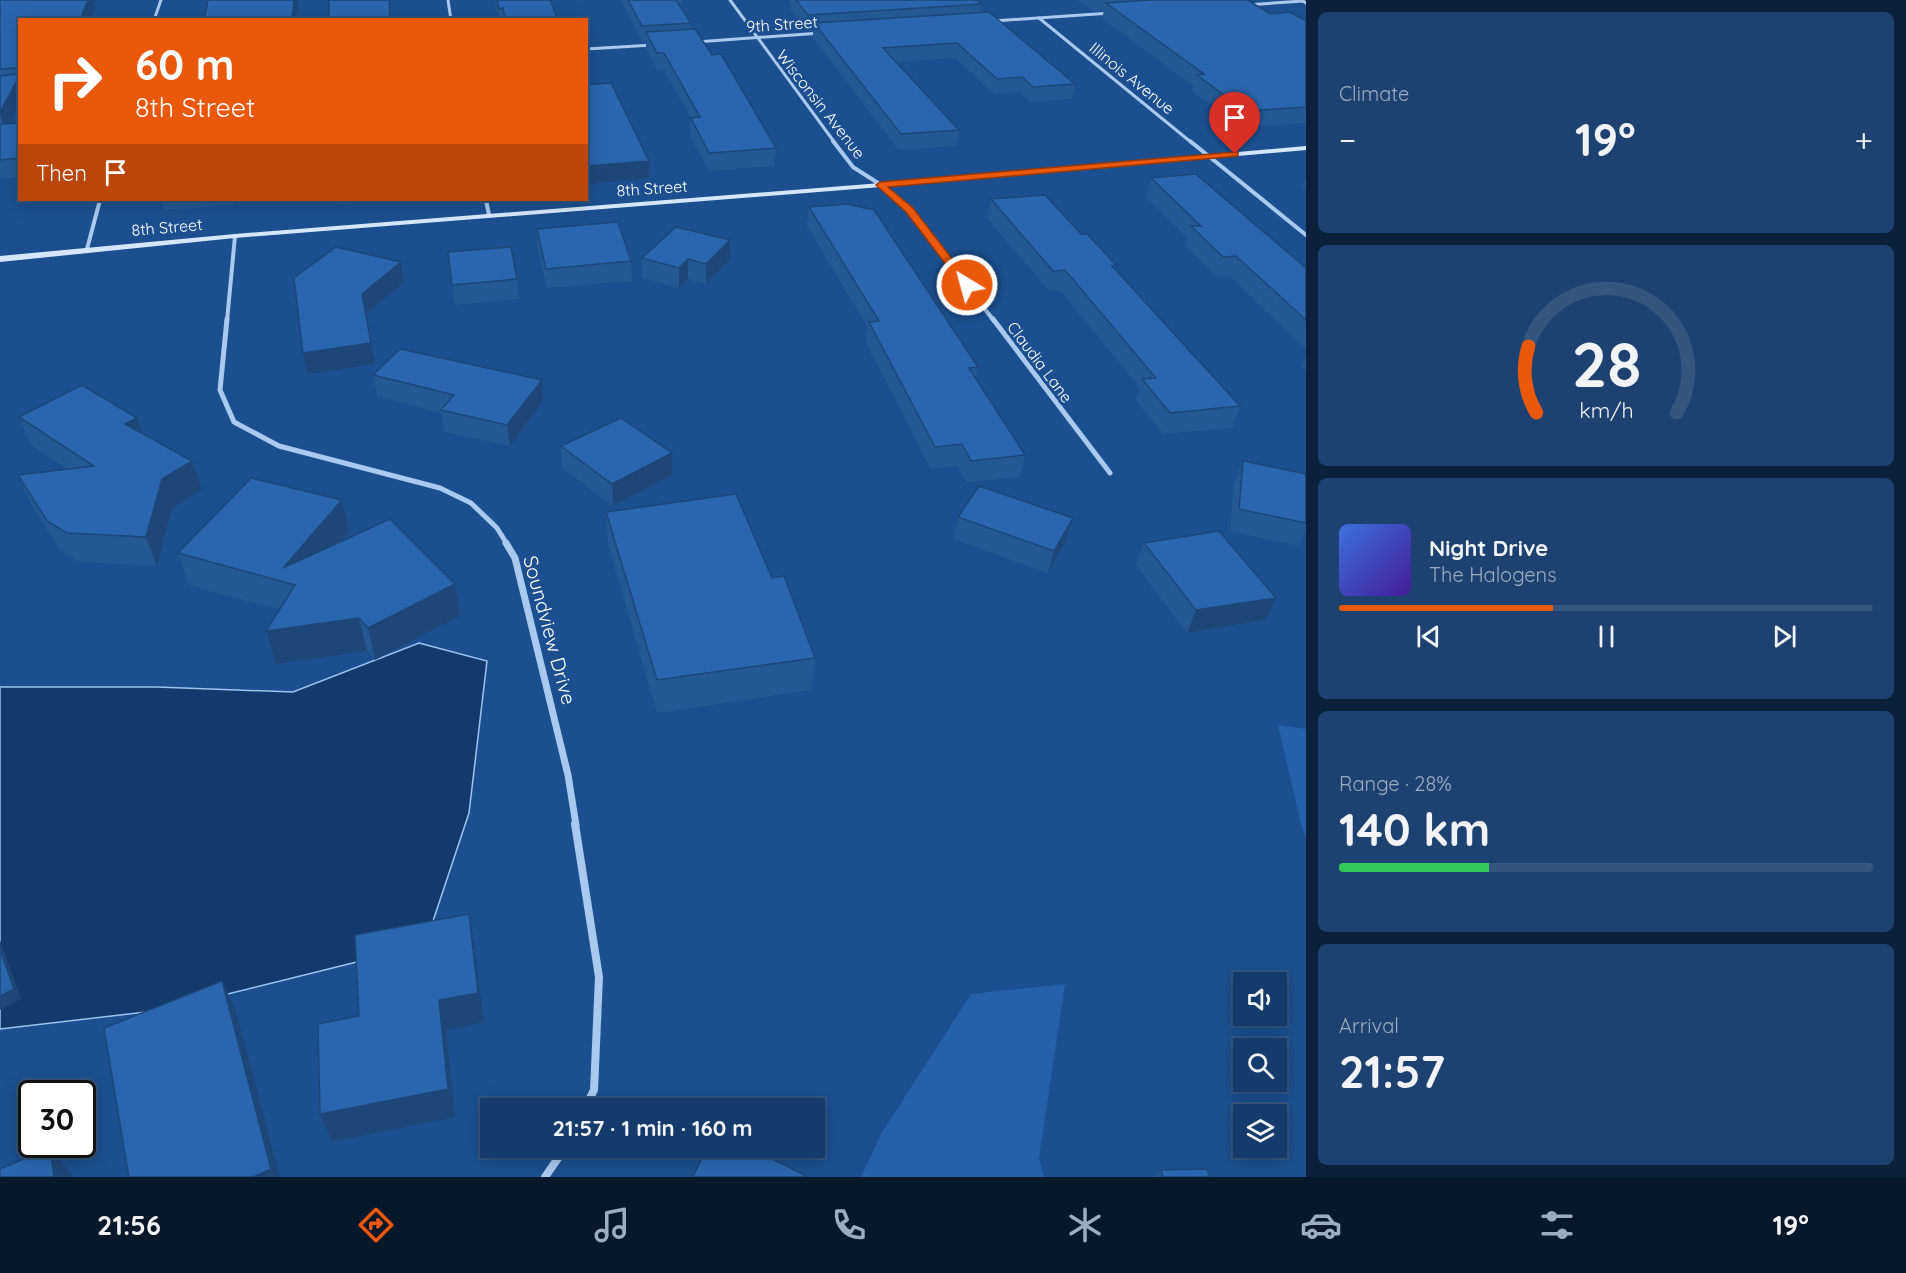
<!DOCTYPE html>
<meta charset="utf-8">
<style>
body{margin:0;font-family:Quicksand,sans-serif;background:#1d4271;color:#f1f3f6;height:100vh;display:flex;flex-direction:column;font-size:22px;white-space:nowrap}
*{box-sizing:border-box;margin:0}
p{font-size:20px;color:#9dadc1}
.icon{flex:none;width:33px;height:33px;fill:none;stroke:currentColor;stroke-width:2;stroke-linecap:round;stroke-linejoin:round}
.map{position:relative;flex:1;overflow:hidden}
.details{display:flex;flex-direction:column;gap:12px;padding:12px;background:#0b203b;width:600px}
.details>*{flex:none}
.guide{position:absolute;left:18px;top:18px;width:570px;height:183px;border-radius:0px;box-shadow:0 3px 15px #0003,0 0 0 2px #33557e;background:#ea580c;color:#fff;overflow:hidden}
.tools{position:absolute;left:1233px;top:972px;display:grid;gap:12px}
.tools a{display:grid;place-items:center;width:54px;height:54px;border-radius:0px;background:#143b6b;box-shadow:0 3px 15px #0003,0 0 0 2px #33557e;font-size:30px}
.speed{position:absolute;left:18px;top:1080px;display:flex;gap:12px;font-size:30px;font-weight:700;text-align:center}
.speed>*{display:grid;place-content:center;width:78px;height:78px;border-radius:50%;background:#143b6b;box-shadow:0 3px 15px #0003,0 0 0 2px #33557e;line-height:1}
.speed .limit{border:3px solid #111;border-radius:9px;background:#fff;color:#111}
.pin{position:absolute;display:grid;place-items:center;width:51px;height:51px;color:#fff;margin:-62px -26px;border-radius:50% 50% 50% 0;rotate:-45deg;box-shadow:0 0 6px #0007}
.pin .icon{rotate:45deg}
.me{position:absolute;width:66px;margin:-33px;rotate:323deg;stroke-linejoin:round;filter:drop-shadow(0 0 4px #0008)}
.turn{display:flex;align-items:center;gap:21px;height:126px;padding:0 18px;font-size:27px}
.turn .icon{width:78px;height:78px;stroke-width:2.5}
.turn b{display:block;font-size:42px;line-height:51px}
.then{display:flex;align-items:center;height:57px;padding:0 18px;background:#0003;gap:12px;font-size:22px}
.big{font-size:45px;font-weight:700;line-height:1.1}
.details .widget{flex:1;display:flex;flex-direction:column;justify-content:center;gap:9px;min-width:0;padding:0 21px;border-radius:9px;background:#1d4271}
.details .dial{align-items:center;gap:0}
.dial svg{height:156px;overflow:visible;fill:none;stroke:#33557e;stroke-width:7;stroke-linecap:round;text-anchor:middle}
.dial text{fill:#f1f3f6;stroke:none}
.song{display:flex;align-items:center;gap:18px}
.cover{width:72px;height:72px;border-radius:9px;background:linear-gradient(135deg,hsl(220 70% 55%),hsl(260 70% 35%))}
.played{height:6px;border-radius:3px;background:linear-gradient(90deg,#ea580c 40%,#33557e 40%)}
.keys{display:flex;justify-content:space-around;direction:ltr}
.heat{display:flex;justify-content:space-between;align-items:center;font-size:33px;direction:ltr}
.charge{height:9px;border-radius:4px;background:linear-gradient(90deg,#34c759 28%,#33557e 0)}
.trip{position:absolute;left:480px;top:1098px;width:345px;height:60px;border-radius:0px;background:#143b6b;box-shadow:0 3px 15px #0003,0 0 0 2px #33557e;font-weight:700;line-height:60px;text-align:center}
.tabs{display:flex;height:96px;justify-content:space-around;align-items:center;background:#08182b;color:#9dadc1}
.tabs .icon{width:42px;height:42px}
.tabs .selected{color:#ea580c}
.tabs b{font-size:27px;color:#f1f3f6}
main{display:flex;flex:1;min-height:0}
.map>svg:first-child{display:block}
.green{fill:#2461a8}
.water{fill:#123a6d;stroke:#9cc4f0;stroke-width:1.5}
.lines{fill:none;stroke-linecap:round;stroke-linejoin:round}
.street-far4{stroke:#a9c9ee;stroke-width:3}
.street-far3{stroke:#a9c9ee;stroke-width:4}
.street-far2{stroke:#a9c9ee;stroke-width:5}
.street-far1{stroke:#a9c9ee;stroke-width:7}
.street{stroke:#a9c9ee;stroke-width:8}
.secondary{fill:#d6e6fa;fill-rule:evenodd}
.wall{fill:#245895}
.shaded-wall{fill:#1d4779}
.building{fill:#2a66ad;stroke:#1d4779;stroke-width:1.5}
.route{fill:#ea580c;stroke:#983908;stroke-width:1.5}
.labels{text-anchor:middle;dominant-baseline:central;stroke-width:6;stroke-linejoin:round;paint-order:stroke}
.far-street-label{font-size:16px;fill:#fff;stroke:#1b4f8f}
.street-label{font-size:20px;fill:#fff;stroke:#1b4f8f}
</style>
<main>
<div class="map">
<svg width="1306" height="1177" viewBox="0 0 1306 1177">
<rect width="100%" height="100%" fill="#1b4f8f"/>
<g class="green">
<path d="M1278 725 1306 729V838L1302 828Z"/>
<path d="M1065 984 1039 1158 1044 1177H861L881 1134 971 994Z"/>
</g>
<path class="water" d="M419 643 487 661 469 813 425 945 163 1010 0 1029V687H157L293 692Z"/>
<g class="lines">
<g class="street-far4">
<path d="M448 0 451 20"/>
<path d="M730 0 835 143"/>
<path d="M1247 5 1303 1 1306 3"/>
<path d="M1039 18 1192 143"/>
<path d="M154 20 161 0"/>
<path d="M993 21 1111 13"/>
<path d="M696 42 821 33"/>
<path d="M586 49 653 45"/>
</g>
<g class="street-far3">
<path d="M833 141 853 167 881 185 910 210 994 321"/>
<path d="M1190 141 1306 235"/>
<path d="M486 200 489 215"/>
<path d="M87 249 100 200"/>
<path d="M227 321 235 236"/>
</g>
<g class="street-far2">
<path d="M227 319 220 390 234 422 279 446 440 488 471 503 497 528 507 544"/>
<path d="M993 319 1110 473"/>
</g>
<path class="street-far1" d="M506 543 515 558 568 775 576 825"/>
<g class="street">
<path d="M575 824 599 977 594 1090 585 1108"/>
<path d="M545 1177 565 1148"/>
</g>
<path class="secondary" d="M1306 146V150L881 187 235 238 0 262V256L235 234 881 183Z"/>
</g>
<g class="wall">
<path d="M0 0H96L94 4 95 8 20 20V102L9 124 20 123V177L0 179Z"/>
<path d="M495 0H550L557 20H499Z"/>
<path d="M621 0H682V9L691 23V30L712 55 776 148 774 166 709 171 690 136 691 118 664 70H657L646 49V41H642Z"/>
<path d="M787 0H977L982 4 980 12 1075 84 1072 99 1030 102 1019 92 994 94 955 58 896 62 959 130 956 146 899 150 813 38V30H807L790 8V3Z"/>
<path d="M1078 0H1248L1270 14 1306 21V123L1240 128 1192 91 1193 86 1102 18 1104 11H1093Z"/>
<path d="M1151 178 1306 268V349L1229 276 1217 277 1185 246 1187 237 1146 197Z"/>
<path d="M1306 178V190L1302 187Z"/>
<path d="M991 199 1081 234 1116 265 1115 269 1240 406 1232 428 1163 434 1136 400 1140 388 1060 290 1049 291 987 218Z"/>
<path d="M161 200H235L234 205 165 210Z"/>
<path d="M338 200H390L339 204Z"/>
<path d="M809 207 978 367 975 379 1025 455 1020 477 967 482 957 466 931 469 866 343 868 328 807 226Z"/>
<path d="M537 229 631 261 632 281 547 288 538 249Z"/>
<path d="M448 252 517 279 519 299 455 305Z"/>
<path d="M642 258 730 259 706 284 688 279 679 288 642 278Z"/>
<path d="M1306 356V371L1301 367Z"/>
<path d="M373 375 542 380 543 401 510 446 444 432 442 413 377 396Z"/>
<path d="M19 417 142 433 202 489 172 508 157 566 80 562 60 550 31 503 18 475 67 469 31 445Z"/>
<path d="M561 446 672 475 613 506 562 468Z"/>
<path d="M1243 461 1306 474V530L1299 546 1230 531 1234 483Z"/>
<path d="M606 512 772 578 815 658 811 690 657 713 608 544Z"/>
<path d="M958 517 1073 518 1066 540 1048 573 954 539Z"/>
<path d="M349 532 341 542 460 616 375 660 367 651 276 664 266 631 280 610 189 585 178 553Z"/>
<path d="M1144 543 1276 598 1265 620 1187 633 1136 565Z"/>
<path d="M1161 1170 1210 1177H1156Z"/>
</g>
<g class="shaded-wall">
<path d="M88 0H96L94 4 95 8 90 20H80Z"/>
<path d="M294 0H298L296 20H292Z"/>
<path d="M389 0H390L391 20H390Z"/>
<path d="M20 75V102L6 130 0 115V112Z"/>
<path d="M649 161V178L586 184V166Z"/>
<path d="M730 240V259L706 284V264Z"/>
<path d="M688 259V279L679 288V268Z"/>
<path d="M401 262 404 282 366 314 362 294Z"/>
<path d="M371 343 375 364 308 374 303 353Z"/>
<path d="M542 380 543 401 510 446 507 425Z"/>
<path d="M137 418 146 446 125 424Z"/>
<path d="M672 453V475L613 506 612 484Z"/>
<path d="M192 461 202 489 172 508 157 566 146 537 162 479Z"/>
<path d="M342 500 349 532 298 593 295 585 283 568Z"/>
<path d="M1073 518 1066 540 1048 573 1054 551Z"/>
<path d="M455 584 460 616 375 660 368 628Z"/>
<path d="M1276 598 1265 620 1187 633 1196 610Z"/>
<path d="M359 618 367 651 276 664 266 631Z"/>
<path d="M469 914 474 945 484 1022 446 1030 455 1117 332 1142 320 1114 439 1000Z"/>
<path d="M0 940 21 999 0 1010Z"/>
<path d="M222 981 236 1011 280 1177H253Z"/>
<path d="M50 1148 72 1175V1177H54Z"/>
</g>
<g class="building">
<path d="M0 0H88L80 20H20V75L0 112V76L15 74 18 72 16 68 0 69Z"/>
<path d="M208 0H294L292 20H204Z"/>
<path d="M329 0H389L390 20H329Z"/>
<path d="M497 0H550L557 18H552V20H506L503 8 499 9Z"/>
<path d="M628 0H676L691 23 642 26Z"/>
<path d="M796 0H977L982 4 808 15Z"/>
<path d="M1151 0H1248L1270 14 1290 12 1306 21V107L1246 111 1197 75 1204 74 1106 3Z"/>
<path d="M989 12 1075 84 1033 87 1022 77 997 79 957 43 883 48 959 130 901 134 814 23Z"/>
<path d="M695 29 712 55 721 54 776 148 709 153 691 118 700 117 664 53H657L646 32Z"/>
<path d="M611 83 649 161 586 166V85Z"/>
<path d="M20 123V158L0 160V124Z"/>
<path d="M1196 174 1306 268V320L1236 256 1223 257 1191 226H1201L1151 178Z"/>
<path d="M1045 195 1081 234H1087L1116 265 1112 266 1240 406 1170 413 1142 379 1156 378 1065 270 1053 271 991 199Z"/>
<path d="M847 204 874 210 978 367 969 368 1025 455 971 461 962 444 935 447 869 322 879 321 809 207Z"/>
<path d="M618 222 631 261 546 269 537 229Z"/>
<path d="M676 227 730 240 706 264 688 259 679 268 642 258Z"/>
<path d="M336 247 401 262 362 294 371 343 303 353 294 278Z"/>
<path d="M511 247 517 279 452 285 448 252Z"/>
<path d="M400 349 542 380 507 425 441 410 454 395 373 375Z"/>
<path d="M82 385 137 418 125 424 192 461 162 479 146 537 67 533 47 521 18 475 94 466 19 417Z"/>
<path d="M621 418 672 453 612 484 561 446Z"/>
<path d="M1243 461 1306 474V523L1239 509Z"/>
<path d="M251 478 342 500 283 568 390 519 455 584 368 628 359 618 266 631 295 585 178 553Z"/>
<path d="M979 486 1073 518 1054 551 958 517Z"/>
<path d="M736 494 772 578 784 576 815 658 657 680 606 512Z"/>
<path d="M1219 531 1276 598 1196 610 1144 543Z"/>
<path d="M469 914 478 993 439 1000 448 1089 320 1114 318 1024 359 1016 355 935Z"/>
<path d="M0 950 14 989 0 996Z"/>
<path d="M222 981 271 1169 253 1177H129L104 1028Z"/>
<path d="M50 1148 54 1177H0V1169Z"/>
<path d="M707 1148H751L808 1177H693Z"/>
<path d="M1207 1169 1210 1177H1163L1161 1170Z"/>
</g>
<path class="route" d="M1235 152H1238V156L888 187 913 208 972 285 967 288 963 287 906 212 876 185 880 182Z"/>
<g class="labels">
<g class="far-street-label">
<text transform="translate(782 24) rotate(-4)">9th Street</text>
<text transform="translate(1132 78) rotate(39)">Illinois Avenue</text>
<text transform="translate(821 104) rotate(52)">Wisconsin Avenue</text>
<text transform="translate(652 188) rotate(-4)">8th Street</text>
<text transform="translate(167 227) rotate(-5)">8th Street</text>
<text transform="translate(1040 362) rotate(53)">Claudia Lane</text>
</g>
<g class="street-label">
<text transform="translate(550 630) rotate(75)">Soundview Drive</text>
</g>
</g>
</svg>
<div class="tools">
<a><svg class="icon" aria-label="sound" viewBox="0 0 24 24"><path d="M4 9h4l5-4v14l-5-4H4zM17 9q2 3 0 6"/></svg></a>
<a><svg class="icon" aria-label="search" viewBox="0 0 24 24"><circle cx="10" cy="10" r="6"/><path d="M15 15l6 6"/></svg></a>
<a><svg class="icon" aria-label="layers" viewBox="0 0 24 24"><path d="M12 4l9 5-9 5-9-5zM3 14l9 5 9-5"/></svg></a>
</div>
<div class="speed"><div class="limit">30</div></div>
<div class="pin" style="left:1235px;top:154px;background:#d93025"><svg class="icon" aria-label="arrive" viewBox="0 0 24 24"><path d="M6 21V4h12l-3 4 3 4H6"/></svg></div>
<svg class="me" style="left:967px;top:285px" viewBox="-20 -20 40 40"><circle r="17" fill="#ea580c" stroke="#fff" stroke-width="3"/><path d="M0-11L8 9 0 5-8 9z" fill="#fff"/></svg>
<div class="trip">21:57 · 1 min · 160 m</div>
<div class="guide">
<div class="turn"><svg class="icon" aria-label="right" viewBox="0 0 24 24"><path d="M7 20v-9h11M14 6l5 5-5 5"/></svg><div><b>60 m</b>8th Street</div></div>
<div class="then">Then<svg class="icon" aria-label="arrive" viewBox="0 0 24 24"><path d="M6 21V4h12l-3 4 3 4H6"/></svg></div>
</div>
</div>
<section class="details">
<div class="widget"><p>Climate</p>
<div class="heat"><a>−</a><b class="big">19°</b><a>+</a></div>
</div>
<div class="widget dial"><svg viewBox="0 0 100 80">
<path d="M14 69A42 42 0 1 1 86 69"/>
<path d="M14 69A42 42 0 0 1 10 35" stroke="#ea580c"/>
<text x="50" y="56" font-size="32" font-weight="700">28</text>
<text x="50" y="72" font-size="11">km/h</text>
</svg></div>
<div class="widget">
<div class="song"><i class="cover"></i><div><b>Night Drive</b><p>The Halogens</p></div></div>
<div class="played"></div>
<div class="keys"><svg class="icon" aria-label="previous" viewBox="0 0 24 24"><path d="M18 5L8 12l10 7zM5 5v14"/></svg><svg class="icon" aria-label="pause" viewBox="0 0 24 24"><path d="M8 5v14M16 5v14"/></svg><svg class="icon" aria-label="next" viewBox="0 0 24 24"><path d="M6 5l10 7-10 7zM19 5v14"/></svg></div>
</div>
<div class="widget"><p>Range · 28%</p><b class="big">140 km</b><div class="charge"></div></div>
<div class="widget"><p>Arrival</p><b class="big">21:57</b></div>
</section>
</main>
<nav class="tabs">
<b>21:56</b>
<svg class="icon selected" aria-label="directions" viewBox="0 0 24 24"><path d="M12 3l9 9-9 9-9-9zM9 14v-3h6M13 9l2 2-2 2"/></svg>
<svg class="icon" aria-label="music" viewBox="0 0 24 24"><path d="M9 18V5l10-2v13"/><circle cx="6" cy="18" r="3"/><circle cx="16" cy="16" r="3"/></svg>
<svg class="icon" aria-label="phone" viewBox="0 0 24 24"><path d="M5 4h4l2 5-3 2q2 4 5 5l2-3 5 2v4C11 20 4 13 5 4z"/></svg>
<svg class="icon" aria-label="climate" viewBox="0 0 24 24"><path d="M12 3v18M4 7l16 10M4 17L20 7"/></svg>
<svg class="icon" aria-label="car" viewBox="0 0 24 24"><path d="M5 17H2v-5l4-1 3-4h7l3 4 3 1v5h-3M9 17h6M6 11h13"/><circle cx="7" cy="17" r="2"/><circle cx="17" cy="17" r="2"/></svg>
<svg class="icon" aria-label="filters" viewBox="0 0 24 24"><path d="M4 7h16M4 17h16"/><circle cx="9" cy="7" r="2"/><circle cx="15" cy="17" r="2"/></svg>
<b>19°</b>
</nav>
